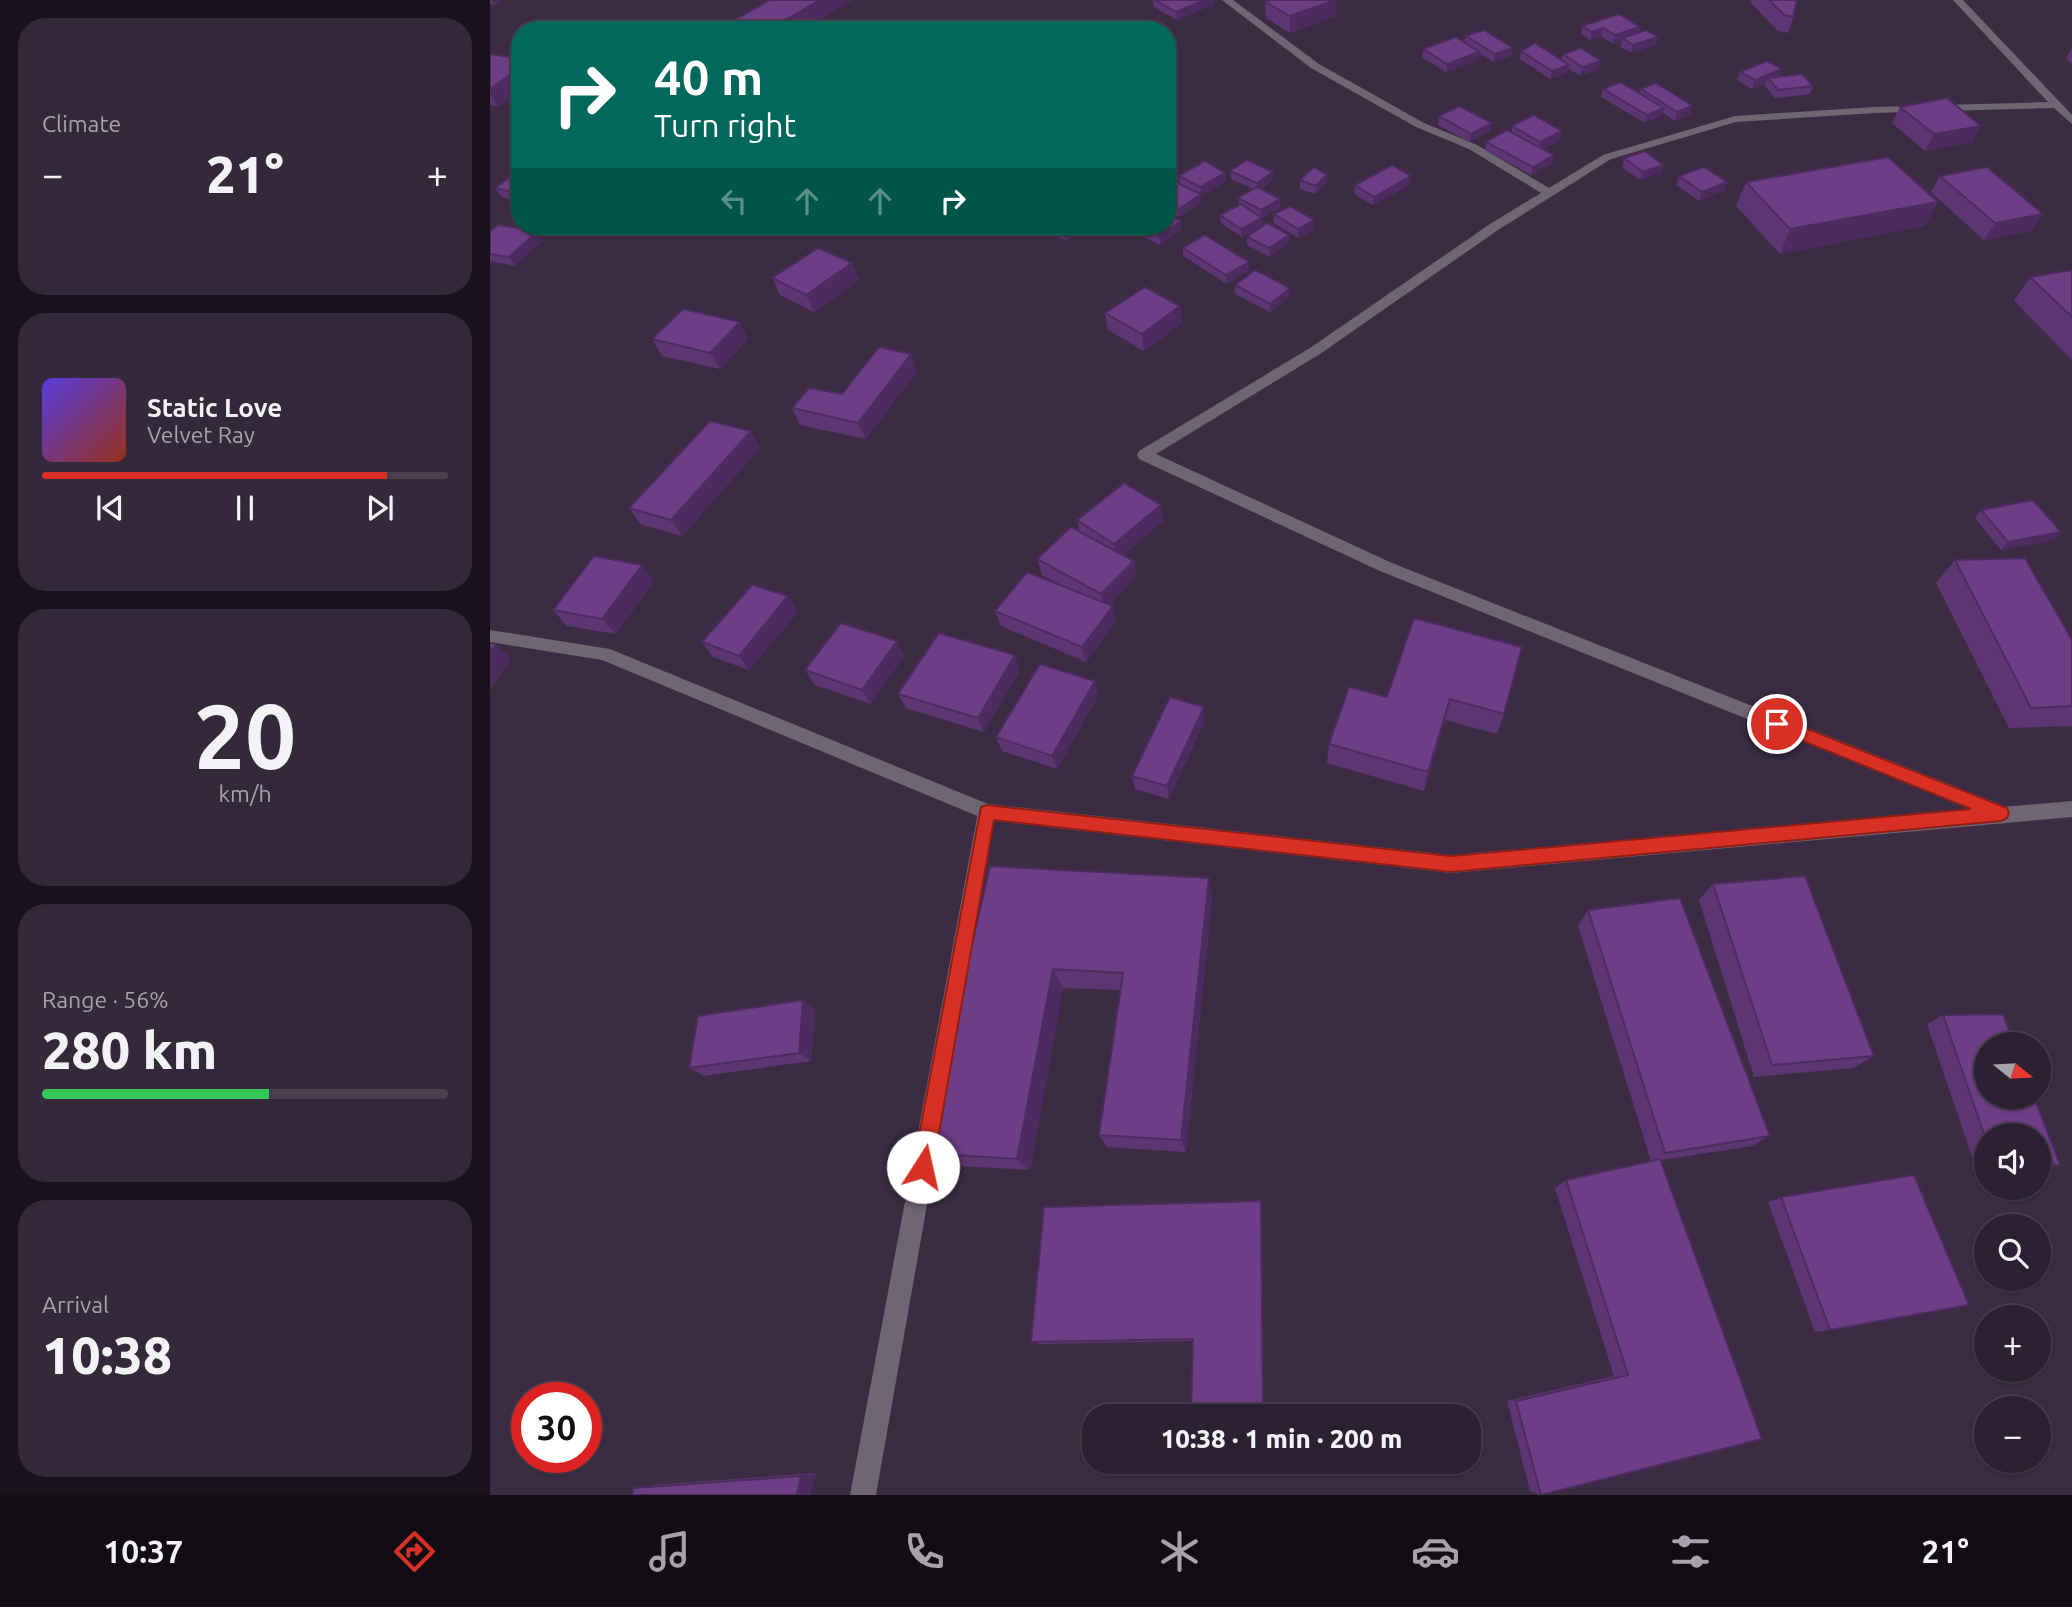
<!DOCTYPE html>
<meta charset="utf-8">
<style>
body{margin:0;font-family:Ubuntu,sans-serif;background:#34293a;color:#f1f3f6;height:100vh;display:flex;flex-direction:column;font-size:26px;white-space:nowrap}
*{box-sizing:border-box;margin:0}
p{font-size:23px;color:#a6a3ac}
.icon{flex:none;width:38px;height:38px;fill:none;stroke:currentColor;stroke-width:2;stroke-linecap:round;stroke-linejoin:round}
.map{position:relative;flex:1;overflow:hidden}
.side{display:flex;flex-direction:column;gap:18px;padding:18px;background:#18121c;width:490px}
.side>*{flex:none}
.top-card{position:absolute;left:21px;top:21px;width:665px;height:214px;border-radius:28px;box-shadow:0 2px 5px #0004,0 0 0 2px #483e4d;background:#00695c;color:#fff;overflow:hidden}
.needle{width:46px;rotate:108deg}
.controls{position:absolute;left:1484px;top:1032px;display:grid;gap:14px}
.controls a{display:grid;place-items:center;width:77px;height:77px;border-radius:50%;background:#2c2132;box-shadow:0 2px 5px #0004,0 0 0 2px #483e4d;font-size:35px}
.speed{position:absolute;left:21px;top:1382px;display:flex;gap:14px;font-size:35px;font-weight:700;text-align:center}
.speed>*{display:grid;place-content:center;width:91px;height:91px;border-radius:50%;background:#2c2132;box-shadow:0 2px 5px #0004,0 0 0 2px #483e4d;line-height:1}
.speed .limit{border:10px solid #d22;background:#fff;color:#111}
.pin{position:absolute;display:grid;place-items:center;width:60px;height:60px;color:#fff;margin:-30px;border:4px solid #fff;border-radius:50%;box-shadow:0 2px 7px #0007}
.me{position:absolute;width:77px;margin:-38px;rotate:10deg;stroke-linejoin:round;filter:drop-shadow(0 0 5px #0008)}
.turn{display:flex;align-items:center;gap:24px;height:147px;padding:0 28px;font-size:32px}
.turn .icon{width:91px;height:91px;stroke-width:2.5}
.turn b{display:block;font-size:49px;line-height:60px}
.lanes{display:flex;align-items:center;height:66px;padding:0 28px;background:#0003;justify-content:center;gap:35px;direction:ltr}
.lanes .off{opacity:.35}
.big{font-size:52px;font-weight:800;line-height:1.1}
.side .tile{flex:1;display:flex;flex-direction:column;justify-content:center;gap:10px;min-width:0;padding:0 24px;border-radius:28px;background:#34293a}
.side .dial{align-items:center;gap:0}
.dial b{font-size:91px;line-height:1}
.song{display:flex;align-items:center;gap:21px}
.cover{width:84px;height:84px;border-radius:10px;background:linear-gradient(135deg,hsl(250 70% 55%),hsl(10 70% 35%))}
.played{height:7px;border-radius:4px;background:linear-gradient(90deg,#d93025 85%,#483e4d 85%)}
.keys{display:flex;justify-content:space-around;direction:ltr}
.heat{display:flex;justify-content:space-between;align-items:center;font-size:38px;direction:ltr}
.charge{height:10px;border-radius:5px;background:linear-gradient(90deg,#34c759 56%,#483e4d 0)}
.trip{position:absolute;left:592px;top:1404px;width:399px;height:70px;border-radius:28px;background:#2c2132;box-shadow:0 2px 5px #0004,0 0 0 2px #483e4d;font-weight:800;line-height:70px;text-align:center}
.menu{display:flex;height:112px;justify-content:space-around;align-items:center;background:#120d14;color:#a6a3ac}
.menu .icon{width:49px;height:49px}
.menu .on{color:#d93025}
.menu b{font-size:32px;color:#f1f3f6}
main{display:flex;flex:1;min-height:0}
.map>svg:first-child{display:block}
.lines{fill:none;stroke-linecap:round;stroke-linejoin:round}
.minor{fill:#6e6672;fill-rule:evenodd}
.tertiary{fill:#6e6672;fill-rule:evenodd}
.wall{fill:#5e3573}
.shaded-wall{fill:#4c2b5e}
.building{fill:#6d3e86;stroke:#4c2b5e;stroke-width:2}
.route{fill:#d93025;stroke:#8d1f18;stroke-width:2}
</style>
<main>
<section class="side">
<div class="tile"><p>Climate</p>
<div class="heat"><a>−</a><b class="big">21°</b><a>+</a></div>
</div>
<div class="tile">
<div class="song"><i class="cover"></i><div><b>Static Love</b><p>Velvet Ray</p></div></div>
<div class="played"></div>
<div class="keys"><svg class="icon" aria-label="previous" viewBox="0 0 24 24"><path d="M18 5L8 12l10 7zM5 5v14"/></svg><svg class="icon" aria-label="pause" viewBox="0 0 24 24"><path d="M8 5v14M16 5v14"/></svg><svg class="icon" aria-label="next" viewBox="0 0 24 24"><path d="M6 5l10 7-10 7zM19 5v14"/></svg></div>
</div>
<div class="tile dial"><b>20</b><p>km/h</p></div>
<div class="tile"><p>Range · 56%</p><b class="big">280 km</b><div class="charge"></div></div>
<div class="tile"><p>Arrival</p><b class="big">10:38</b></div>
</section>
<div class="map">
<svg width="1582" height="1495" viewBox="0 0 1582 1495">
<rect width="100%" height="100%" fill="#3b2c43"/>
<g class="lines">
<g class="minor">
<path d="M732 0H743L829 64 934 123 987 145 1059 188 1113 155 1245 116 1384 107 1558 102 1463 0H1473L1582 115V124L1564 108 1384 113 1246 122 1121 159 1008 230 830 354 666 454 902 563 1517 807 1520 813 1517 819 1511 821 1505 819 890 571 649 459 647 455 649 451 820 348 1000 224 1051 193 979 149 926 127 821 68Z"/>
<path d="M497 804 503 806 506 812 386 1495H360L488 812 491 806Z"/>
</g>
<path class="tertiary" d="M0 630 120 649 498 804 961 855 1582 801V817L961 873 497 820 112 660 0 642Z"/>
</g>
<g class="wall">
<path d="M0 0H13L5 5 0 4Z"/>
<path d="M663 0H724V4L687 20 664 7Z"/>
<path d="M846 0V16L800 33 776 18 775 2Z"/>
<path d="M1261 0H1306L1304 17 1298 33 1288 31 1260 2Z"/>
<path d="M1092 26 1150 27 1149 33 1168 37 1165 45 1141 53 1130 47 1132 41 1123 44 1111 36 1100 40 1091 34Z"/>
<path d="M976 36 1023 48 1021 56 1004 62 989 53 988 60 956 72 932 57 933 49 975 43Z"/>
<path d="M1582 48V64L1576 58Z"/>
<path d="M1031 51 1071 60 1073 54 1109 69 1090 76 1078 68 1077 73 1060 79 1030 59Z"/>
<path d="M0 54 30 59V91L8 107 0 105Z"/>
<path d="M1250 72 1289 77 1323 86 1320 94 1285 98 1275 86 1276 83 1262 89 1247 80Z"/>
<path d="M1113 89 1150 93 1151 89 1200 115 1185 121 1173 113 1172 116 1155 123 1111 97Z"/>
<path d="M1410 107 1491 126 1482 142 1435 151 1402 123Z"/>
<path d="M949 116 1002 123 1000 131 979 142 948 125Z"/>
<path d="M1022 126 1070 140 1052 149 1062 164 1041 175 995 150 996 142 1021 133Z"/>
<path d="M1134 158 1173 165 1171 173 1150 180 1132 167Z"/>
<path d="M30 170V201L11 197 5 188Z"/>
<path d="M740 171 783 172V180L771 189 790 208 772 218V227L799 243 780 257 757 245V237L772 227 752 237 731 223 730 215 749 205 748 198 763 189 741 179Z"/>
<path d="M735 173 736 181 711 196V203L689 217 677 211V188L690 184 689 176Z"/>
<path d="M837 175 836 184 825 194 810 189V180Z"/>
<path d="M1189 176 1237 182 1234 191 1209 201 1186 185Z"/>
<path d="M1450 176 1542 231 1494 240 1441 192Z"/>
<path d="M1256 182 1448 202 1435 226 1290 254 1246 206Z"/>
<path d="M865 185H920L883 205 864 194Z"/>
<path d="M784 214 824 229 808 238 784 223Z"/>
<path d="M131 226H149L146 229Z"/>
<path d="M542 226H598L577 241Z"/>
<path d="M641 226H677L692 229 670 245 642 231Z"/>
<path d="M0 231 53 240 25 266 0 261Z"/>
<path d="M693 248 759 262V271L737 284 693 256Z"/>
<path d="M362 263 369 280 324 312 290 295 282 278Z"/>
<path d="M1582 270V360L1524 301 1540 277Z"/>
<path d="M745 285 800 288V297L780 312 745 294Z"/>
<path d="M690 306 692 323 654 351 618 330 615 313Z"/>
<path d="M162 339H258L230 369 172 356Z"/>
<path d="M421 354 427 371 376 439 310 425 302 408 352 394Z"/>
<path d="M270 448 192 536 150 524 139 508Z"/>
<path d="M1491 510 1571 532 1564 540 1511 550 1485 518Z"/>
<path d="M587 520 673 521 633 555 644 561 646 576 619 605 626 621 596 662 511 626 505 611 575 587 552 575 547 559 590 532Z"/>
<path d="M1465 560 1582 640V726L1519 728 1446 583Z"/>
<path d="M164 581 126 634 77 626 63 610Z"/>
<path d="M308 612 259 670 223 657 212 642Z"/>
<path d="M924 618 1014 714 1007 734 955 720 934 791 837 763 839 744 897 697Z"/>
<path d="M414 656 381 704 325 685 315 670Z"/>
<path d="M530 670 494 732 416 708 408 694Z"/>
<path d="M605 681 608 696 567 769 512 751 506 737Z"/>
<path d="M715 721 679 799 645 789 642 776Z"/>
<path d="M500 866 719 878 722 899 696 1152 617 1147 609 1135 631 990 573 988 540 1170 451 1165 434 1153Z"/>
<path d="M1223 884 1384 1056 1363 1068 1264 1077 1209 900Z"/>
<path d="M1098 910 1280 1136 1262 1146 1171 1160 1272 1439 1051 1495 1040 1491 1017 1401 1124 1376 1065 1188 1076 1180 1161 1161 1088 926Z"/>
<path d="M325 1010 321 1061 214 1076 199 1068Z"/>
<path d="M1513 1014 1525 1045H1496V1097H1544L1570 1165 1549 1171V1136H1496V1172H1487L1437 1024 1453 1015Z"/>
<path d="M1291 1197 1340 1330 1325 1332 1278 1202Z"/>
<path d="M772 1208 703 1341 551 1344 541 1342Z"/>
<path d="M326 1473 320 1495H142L144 1488 164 1485Z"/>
</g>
<g class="shaded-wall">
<path d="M2 0H13L5 5Z"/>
<path d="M330 0H363L312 30H278Z"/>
<path d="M714 0H724V4L687 20 686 12Z"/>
<path d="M846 0V16L800 33V16Z"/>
<path d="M1150 27 1148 35 1132 38V41L1123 44 1125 35Z"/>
<path d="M1113 28 1111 36 1100 40 1102 32Z"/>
<path d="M1168 37 1165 45 1141 53 1143 45Z"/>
<path d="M1023 48 1021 56 1004 62 1005 54Z"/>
<path d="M989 52 988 60 956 72 957 64Z"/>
<path d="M1111 61 1109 69 1090 76 1092 67Z"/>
<path d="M1079 65 1077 73 1060 79 1062 71Z"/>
<path d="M30 68V91L8 107 0 93V89Z"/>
<path d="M1292 69 1289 77 1278 78 1276 83 1262 89 1265 80Z"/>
<path d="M1203 106 1200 115 1185 121 1187 112Z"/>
<path d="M1174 108 1172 116 1155 123 1157 115Z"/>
<path d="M1002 123 1000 131 979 142 981 134Z"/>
<path d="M1491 126 1482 142 1435 151 1444 134Z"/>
<path d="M1072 131 1070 140 1048 150 1050 142Z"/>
<path d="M1064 155 1062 164 1041 175 1043 167Z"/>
<path d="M1173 165 1171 173 1150 180 1153 172Z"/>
<path d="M783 172V180L767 191V183Z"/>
<path d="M735 173 736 181 711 196V203L689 217V209L711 194 710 187Z"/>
<path d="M837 175 836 184 825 194 826 186Z"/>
<path d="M921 176 920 185 883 205 884 197Z"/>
<path d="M1237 182 1234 191 1209 201 1212 192Z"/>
<path d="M790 199V208L772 218V227L752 237 751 229 771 218V210Z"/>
<path d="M1448 202 1435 226 1290 254 1300 229Z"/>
<path d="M1553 214 1542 231 1494 240 1505 223Z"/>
<path d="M824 220V229L808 238V229Z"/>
<path d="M691 221 692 229 670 245 669 236Z"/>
<path d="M574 226H598L577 241Z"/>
<path d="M48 231 53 240 25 266 19 257Z"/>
<path d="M799 235V243L780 257 779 248Z"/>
<path d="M759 262V271L737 284 736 275Z"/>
<path d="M362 263 369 280 324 312 316 295Z"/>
<path d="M800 288V297L780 312V304Z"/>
<path d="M690 306 692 323 654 351 652 334Z"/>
<path d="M250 322 258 339 230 369 220 353Z"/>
<path d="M421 354 427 371 376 439 368 423Z"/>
<path d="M261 431 270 448 192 536 181 520Z"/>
<path d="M671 505 673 521 627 560 624 544Z"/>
<path d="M1571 532 1564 540 1511 550 1518 542Z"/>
<path d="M644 561 646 576 615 609 611 594Z"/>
<path d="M152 565 164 581 126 634 112 619Z"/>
<path d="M298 596 308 612 259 670 249 656Z"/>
<path d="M623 606 626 621 596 662 592 647Z"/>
<path d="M407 641 414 656 381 704 372 690Z"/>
<path d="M6 644 21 659 0 690V652Z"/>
<path d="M525 655 530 670 494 732 488 718Z"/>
<path d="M605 681 608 696 567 769 562 756Z"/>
<path d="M960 699 955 720 934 791 938 772Z"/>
<path d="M714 707 715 721 679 799 677 786Z"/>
<path d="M719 878 722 899 696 1152 691 1140Z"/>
<path d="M563 969 573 988 540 1170 527 1159Z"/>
<path d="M313 1000 325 1010 321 1061 309 1053Z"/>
<path d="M771 1201 772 1208 773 1416Z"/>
<path d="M326 1473 320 1495H307L311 1476Z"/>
</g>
<g class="building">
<path d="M280 0H330L278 30H241L232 27Z"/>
<path d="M665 0H714L686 12Z"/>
<path d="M780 0H845L800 16 775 2Z"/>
<path d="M1279 0H1306L1304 17 1294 15Z"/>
<path d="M1129 14 1150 27 1125 35 1113 28 1102 32 1092 26Z"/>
<path d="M994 30 1023 48 1005 54 976 36Z"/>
<path d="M1156 30 1168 37 1143 45 1132 38Z"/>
<path d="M966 37 989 52 957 64 933 49Z"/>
<path d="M1045 43 1079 65 1062 71 1031 51Z"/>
<path d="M1091 48 1111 61 1092 67 1073 54Z"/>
<path d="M0 54 30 59V68L0 89Z"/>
<path d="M1277 61 1292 69 1265 80 1250 72Z"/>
<path d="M1312 74 1323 86 1288 90 1278 78Z"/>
<path d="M1130 82 1174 108 1157 115 1113 89Z"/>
<path d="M1166 83 1203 106 1187 112 1151 89Z"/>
<path d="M1457 98 1491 126 1444 134 1410 107Z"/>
<path d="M969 106 1002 123 981 134 949 116Z"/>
<path d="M1044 115 1072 131 1050 142 1022 126Z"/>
<path d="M1017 130 1064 155 1043 167 996 142Z"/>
<path d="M1155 151 1173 165 1153 172 1134 158Z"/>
<path d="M1398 157 1448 202 1300 229 1256 182Z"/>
<path d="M757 160 783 172 767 183 740 171Z"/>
<path d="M715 161 735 173 710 187 689 176Z"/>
<path d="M902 165 921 176 884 197 865 185Z"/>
<path d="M824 167 837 175 826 186 810 180Z"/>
<path d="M1214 167 1237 182 1212 192 1189 176Z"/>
<path d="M1497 167 1553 214 1505 223 1450 176Z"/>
<path d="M30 170V194L5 188Z"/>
<path d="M687 183 711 194 689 209 677 203V188Z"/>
<path d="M767 187 790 199 771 210 748 198Z"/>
<path d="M751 204 772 218 751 229 730 215Z"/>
<path d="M800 206 824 220 808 229 784 214Z"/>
<path d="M677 214 691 221 669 236 648 226H677Z"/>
<path d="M777 223 799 235 779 248 757 237Z"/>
<path d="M8 225 48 231 19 257 0 254V231Z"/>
<path d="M715 235 759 262 736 275 693 248Z"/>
<path d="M328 248 362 263 316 295 282 278Z"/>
<path d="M765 270 800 288 780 304 745 285Z"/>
<path d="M1582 270V317L1540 277Z"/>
<path d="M655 287 690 306 652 334 615 313Z"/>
<path d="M193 309 250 322 220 353 162 339Z"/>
<path d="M389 347 421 354 368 423 302 408 319 388 352 394Z"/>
<path d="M220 421 261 431 181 520 139 508Z"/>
<path d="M634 483 671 505 624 544 587 520Z"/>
<path d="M1543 500 1571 532 1518 542 1491 510Z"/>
<path d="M581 527 644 561 611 594 547 559Z"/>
<path d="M104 556 152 565 112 619 63 610Z"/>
<path d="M1535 558 1582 640V706L1541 708 1465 560Z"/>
<path d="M537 572 623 606 592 647 505 611Z"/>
<path d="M262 585 298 596 249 656 212 642Z"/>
<path d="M924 618 1032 647 1014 714 960 699 938 772 839 744 859 687 897 697Z"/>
<path d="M351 623 407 641 372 690 315 670Z"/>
<path d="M449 633 525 655 488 718 408 694Z"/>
<path d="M0 643 6 644 0 652Z"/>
<path d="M550 664 605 681 562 756 506 737Z"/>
<path d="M680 697 714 707 677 786 642 776Z"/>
<path d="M500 866 719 878 691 1140 609 1135 633 973 563 969 527 1159 434 1153Z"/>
<path d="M1315 876 1384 1056 1282 1065 1223 884Z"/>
<path d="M1190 898 1280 1136 1175 1153 1098 910Z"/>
<path d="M313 1000 309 1053 199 1068 208 1016Z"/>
<path d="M1513 1014 1525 1045H1496V1097H1544L1570 1165H1549V1136H1496V1140L1453 1015Z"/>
<path d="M1170 1159 1272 1439 1051 1495 1026 1401 1138 1375 1076 1180Z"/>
<path d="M1424 1175 1479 1305 1340 1330 1291 1197Z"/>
<path d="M771 1201 773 1416H701L703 1339 541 1342 554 1207Z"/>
<path d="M311 1476 307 1495H142L144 1488Z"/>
</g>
<path class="route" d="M1287 717 1517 808 1519 813 1517 818 1511 821 961 872 504 820 443 1167 440 1174 433 1177 426 1174 423 1167 491 807 497 805 961 856 1481 809 1281 728 1279 724Z"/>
</svg>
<div class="controls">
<a><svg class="needle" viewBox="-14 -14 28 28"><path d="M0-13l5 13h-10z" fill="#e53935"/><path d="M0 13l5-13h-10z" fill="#a6a3ac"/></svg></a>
<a><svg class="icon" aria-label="sound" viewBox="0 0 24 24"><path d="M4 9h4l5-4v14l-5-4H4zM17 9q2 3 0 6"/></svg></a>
<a><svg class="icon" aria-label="search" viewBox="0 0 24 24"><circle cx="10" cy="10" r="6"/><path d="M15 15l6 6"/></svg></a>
<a>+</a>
<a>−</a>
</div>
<div class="speed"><div class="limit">30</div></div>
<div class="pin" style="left:1287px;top:724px;background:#d93025"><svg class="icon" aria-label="arrive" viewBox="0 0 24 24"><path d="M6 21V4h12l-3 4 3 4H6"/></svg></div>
<svg class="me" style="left:433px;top:1167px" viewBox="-20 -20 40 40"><circle r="19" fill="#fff"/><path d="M0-13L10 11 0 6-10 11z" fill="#d93025"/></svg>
<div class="trip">10:38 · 1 min · 200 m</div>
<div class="top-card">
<div class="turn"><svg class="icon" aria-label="right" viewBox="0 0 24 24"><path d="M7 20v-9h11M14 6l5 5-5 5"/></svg><div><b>40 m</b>Turn right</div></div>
<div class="lanes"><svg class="icon off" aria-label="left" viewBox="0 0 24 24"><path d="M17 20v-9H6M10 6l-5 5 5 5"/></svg><svg class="icon off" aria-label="ahead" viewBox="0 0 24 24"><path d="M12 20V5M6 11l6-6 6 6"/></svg><svg class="icon off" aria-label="ahead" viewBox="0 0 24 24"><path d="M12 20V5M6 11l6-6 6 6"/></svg><svg class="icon" aria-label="right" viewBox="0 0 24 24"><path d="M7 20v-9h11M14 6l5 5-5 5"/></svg></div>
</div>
</div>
</main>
<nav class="menu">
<b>10:37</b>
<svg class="icon on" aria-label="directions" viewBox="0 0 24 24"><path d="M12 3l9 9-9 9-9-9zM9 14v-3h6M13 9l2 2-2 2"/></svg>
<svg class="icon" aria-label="music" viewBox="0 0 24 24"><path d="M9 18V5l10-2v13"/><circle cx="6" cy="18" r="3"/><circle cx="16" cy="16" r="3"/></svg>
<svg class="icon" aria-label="phone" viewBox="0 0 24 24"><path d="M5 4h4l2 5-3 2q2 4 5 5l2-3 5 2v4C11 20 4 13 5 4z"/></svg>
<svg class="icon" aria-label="climate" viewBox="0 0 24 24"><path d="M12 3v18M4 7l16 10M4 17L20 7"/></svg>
<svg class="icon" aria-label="car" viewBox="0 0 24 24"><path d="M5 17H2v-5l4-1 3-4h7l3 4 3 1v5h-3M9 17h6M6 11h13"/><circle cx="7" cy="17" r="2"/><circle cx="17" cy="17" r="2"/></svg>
<svg class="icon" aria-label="filters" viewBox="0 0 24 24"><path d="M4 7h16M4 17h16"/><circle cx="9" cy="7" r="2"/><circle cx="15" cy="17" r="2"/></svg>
<b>21°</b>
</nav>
